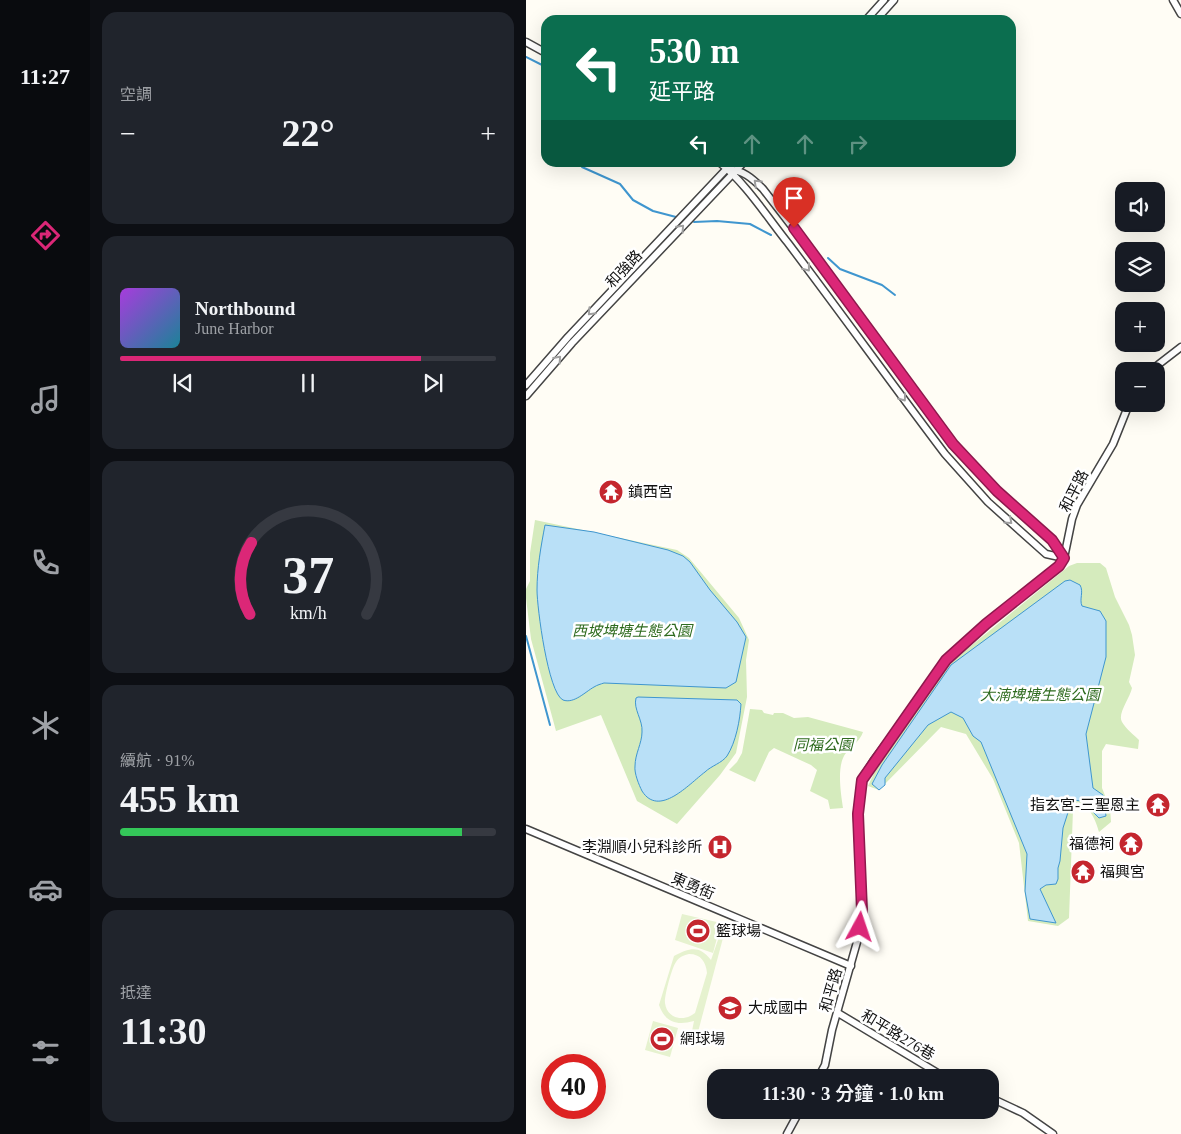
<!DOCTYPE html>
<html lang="zh-TW">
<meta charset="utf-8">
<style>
body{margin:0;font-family:"Times New Roman","Noto Sans TC",serif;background:#20242c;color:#f1f3f6;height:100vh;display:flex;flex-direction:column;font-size:19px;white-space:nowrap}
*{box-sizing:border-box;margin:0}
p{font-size:16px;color:#9ea1a6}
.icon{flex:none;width:28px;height:28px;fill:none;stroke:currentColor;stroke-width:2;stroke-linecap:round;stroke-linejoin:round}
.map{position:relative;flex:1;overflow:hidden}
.details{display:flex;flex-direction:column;gap:12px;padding:12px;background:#0d0f14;width:436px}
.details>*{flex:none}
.banner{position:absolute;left:15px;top:15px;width:475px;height:152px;border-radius:15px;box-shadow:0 5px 20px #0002;background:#0b6e4f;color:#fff;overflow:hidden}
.fabs{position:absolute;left:589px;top:182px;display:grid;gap:10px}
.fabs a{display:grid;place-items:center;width:50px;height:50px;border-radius:10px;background:#171b24;box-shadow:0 5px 20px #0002;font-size:25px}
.speed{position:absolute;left:15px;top:1054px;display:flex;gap:10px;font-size:25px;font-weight:700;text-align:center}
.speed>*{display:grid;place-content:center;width:65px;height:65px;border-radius:50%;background:#171b24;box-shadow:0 5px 20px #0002;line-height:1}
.speed .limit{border:8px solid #d22;background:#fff;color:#111}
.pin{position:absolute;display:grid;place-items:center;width:42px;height:42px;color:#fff;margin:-51px -21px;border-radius:50% 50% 50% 0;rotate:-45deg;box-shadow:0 0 5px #0007}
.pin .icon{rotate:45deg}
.me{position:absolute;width:55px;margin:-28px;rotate:5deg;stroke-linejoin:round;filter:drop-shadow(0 0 4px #0008)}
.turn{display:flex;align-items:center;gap:18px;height:105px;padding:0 25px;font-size:22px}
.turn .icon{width:65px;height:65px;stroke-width:2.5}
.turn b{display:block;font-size:35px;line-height:42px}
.lanes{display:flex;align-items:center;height:48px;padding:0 25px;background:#0003;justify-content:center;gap:25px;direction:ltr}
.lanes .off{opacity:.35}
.big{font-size:38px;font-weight:600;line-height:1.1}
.details .card{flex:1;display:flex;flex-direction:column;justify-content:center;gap:8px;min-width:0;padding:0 18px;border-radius:15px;background:#20242c}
.details .dial{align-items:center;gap:0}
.dial svg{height:130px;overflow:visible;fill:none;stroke:#363941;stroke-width:7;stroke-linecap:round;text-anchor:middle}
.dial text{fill:#f1f3f6;stroke:none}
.song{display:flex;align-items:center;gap:15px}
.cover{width:60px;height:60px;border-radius:8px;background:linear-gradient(135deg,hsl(280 70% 55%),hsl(190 70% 35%))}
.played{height:5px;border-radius:2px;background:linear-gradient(90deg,#db2777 80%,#363941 80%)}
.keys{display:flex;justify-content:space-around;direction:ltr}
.heat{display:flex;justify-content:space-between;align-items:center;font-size:28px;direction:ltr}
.charge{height:8px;border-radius:4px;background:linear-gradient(90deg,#34c759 91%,#363941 0)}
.trip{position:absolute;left:181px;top:1069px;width:292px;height:50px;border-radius:15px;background:#171b24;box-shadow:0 5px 20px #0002;font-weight:600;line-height:50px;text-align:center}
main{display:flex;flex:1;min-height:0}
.menu{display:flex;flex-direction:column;width:90px;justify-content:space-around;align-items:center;background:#090b0e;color:#9ea1a6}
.menu .icon{width:35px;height:35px}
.menu .active{color:#db2777}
.menu b{font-size:22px;color:#f1f3f6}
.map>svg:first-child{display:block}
.green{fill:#d5ebbd}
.pitch{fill:#e6f2cf;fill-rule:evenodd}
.water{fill:#b9e0f7;stroke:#3f96cf}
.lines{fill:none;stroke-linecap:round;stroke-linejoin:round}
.stream{stroke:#3f96cf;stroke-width:2}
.tertiary-casing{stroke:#444;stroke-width:9}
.tertiary{stroke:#fff;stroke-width:6}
.oneway{stroke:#a0a0a0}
.route-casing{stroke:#8e194d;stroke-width:12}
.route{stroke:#db2777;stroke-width:9}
.labels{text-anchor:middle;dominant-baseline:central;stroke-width:5;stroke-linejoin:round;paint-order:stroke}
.street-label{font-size:15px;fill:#111;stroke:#fff}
.poi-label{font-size:15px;fill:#111;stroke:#fff;text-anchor:start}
.park-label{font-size:15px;font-style:italic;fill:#2f6b1f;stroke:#fff}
</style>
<main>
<nav class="menu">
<b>11:27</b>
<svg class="icon active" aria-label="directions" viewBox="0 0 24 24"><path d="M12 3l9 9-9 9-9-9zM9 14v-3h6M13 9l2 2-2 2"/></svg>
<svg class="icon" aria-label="music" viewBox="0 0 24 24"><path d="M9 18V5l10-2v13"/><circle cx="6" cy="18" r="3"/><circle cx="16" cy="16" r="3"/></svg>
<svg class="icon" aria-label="phone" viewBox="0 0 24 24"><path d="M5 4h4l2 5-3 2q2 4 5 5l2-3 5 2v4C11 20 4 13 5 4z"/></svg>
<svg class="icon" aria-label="climate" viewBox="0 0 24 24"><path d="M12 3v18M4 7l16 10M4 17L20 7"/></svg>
<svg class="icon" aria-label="car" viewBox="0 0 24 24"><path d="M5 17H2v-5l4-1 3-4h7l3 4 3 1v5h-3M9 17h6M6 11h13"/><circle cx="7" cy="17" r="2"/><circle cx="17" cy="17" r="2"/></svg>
<svg class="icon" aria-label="filters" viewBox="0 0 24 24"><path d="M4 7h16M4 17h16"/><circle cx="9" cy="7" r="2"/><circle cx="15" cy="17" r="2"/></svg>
</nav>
<section class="details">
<div class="card"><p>空調</p>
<div class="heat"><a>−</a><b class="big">22°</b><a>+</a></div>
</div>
<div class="card">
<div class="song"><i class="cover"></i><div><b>Northbound</b><p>June Harbor</p></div></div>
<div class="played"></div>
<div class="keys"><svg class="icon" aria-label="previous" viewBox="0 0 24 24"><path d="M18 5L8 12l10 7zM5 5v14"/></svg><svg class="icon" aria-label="pause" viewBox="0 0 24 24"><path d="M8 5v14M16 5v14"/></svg><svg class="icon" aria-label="next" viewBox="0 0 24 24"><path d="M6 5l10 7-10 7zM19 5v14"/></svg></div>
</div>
<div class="card dial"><svg viewBox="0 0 100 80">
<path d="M14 69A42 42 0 1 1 86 69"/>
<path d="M14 69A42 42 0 0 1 15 25" stroke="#db2777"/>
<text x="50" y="56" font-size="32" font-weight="700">37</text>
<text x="50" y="72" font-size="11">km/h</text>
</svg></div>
<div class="card"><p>續航 · 91%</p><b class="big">455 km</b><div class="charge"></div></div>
<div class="card"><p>抵達</p><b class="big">11:30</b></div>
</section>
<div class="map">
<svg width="655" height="1134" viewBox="0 0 655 1134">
<rect width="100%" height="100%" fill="#fffdf5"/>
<g class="green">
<path d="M9 520 151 550 163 558 213 618 223 640 220 660 221 697 210 753 194 775 151 824 111 801 75 715 30 731 5 639 0 598V589L4 581V553Z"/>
<path d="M551 563H574L580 568 589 597 603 625 606 635 609 655 603 682 606 688C604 698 591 714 596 722 600 729 608 735 613 740L612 749 580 744 576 751V788L584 808 585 822 573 832C570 821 564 806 552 802L549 804 547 810 543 918 532 926 502 921 493 843 467 779 440 734 415 727 353 790 342 786 349 771 424 663 543 566Z"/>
<path d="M224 709 236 710 238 713 247 715 248 713H257L268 718 282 717 337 732C334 741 326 746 320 753 310 765 315 794 317 808L304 809 302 800 284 791 291 770 285 765 248 748 243 752 229 782 203 770 211 762 216 753Z"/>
</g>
<g class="pitch">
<path d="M156 914 195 923 187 953 149 940Z"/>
<path d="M193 937 197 938 172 1032 166 1031 168 1021C150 1026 139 1022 133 1005L148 956C164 948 173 945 185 960ZM163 954C175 954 180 962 181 973L169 1013C158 1022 141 1019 139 1003 138 997 146 967 150 962 153 957 158 955 163 954Z"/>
<path d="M127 1021 152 1028 144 1057 119 1050Z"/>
</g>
<g class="water">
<path d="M19 525 68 532 142 550 157 556 164 562 184 590 211 622 220 637 210 682 200 688 78 683C75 684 71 685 68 687 59 692 48 704 37 700 22 693 11 607 11 590 11 568 15 546 19 525Z"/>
<path d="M544 580 554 585C558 592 553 599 556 606L574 611 580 621V657L560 734 567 788 577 795 580 816 573 818 556 801 546 800 537 828 534 861 532 868V879L530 884 520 885 514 889 530 923 504 919 499 891 501 854 455 742 447 736 437 718 425 712 402 725 359 778V785L353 790 346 784 356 765 425 665 539 581Z"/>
<path d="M112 697 211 700 215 704C214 720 210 742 201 756 196 763 185 766 179 772 163 784 133 818 116 791 113 785 108 773 109 766 109 754 116 743 116 732 117 720 107 709 110 698Z"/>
</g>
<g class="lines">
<g class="stream">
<path d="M0 57 20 67"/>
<path d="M52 162 56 167 94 184 107 200 127 211 150 217"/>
<path d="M168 222 191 221 224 224 245 235"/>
<path d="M302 258 314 269 356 285 369 295"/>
<path d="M0 636 24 725"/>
</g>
<defs>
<g id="tertiary">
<path d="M647 0 655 14"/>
<path d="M340 20 358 0"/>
<path d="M350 20 368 0"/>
<path d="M0 42 20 53"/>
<path d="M193 162C218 181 242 218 262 243 315 313 366 384 419 454L462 502 520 554 538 558"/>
<path d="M201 169C217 170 226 178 237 189L298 268 427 444 471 491 526 541 538 558"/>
<path d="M624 371 655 347"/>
<path d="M0 385 42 337 207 162"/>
<path d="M0 396 46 343 218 162"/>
<path d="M0 829 325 966"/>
<path d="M312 1013 420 1078"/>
<path d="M292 1078 299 1065 306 1030 331 942 336 911 331 814 336 779 348 760 379 719 420 660 460 624 533 566 538 558 546 519 551 505 587 444 603 404"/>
<path d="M465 1098 497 1113 527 1134"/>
<path d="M261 1134 274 1110"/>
</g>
</defs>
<use href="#tertiary" class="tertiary-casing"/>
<use href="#tertiary" class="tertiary"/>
</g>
<defs><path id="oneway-chevron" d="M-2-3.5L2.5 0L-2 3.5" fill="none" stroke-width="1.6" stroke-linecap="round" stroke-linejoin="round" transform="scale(1.25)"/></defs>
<g class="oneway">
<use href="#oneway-chevron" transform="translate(231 183) rotate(-136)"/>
<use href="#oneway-chevron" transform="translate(155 228) rotate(-47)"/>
<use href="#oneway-chevron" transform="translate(281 268) rotate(52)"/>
<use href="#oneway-chevron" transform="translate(65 312) rotate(133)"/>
<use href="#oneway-chevron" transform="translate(32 359) rotate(-48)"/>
<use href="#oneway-chevron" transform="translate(377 398) rotate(54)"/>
<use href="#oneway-chevron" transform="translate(483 521) rotate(42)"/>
</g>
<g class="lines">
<defs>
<path id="route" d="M268 228 427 444 471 491 526 540 538 558 533 566 460 624 420 660 336 780 332 814 336 911 334 927"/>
</defs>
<use href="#route" class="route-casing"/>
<use href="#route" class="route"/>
</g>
<defs>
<symbol id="temple-disc" viewBox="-11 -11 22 22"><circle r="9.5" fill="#c4262e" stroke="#fff"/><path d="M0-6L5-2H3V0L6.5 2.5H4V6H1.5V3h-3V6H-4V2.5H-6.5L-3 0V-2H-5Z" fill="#fff"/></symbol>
<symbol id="hospital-disc" viewBox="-11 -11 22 22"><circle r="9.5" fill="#c4262e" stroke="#fff"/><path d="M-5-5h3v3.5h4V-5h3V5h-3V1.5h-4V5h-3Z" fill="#fff"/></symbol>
<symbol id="stadium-disc" viewBox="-11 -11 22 22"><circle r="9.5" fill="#c4262e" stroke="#fff"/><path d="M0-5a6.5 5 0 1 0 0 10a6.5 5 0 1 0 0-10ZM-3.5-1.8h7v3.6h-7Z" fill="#fff"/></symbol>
<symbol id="school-disc" viewBox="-11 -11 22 22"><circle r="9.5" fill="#c4262e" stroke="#fff"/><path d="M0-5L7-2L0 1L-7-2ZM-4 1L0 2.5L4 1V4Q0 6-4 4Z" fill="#fff"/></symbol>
</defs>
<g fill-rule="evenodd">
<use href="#temple-disc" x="71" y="478" width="28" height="28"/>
<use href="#temple-disc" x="618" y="791" width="28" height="28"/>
<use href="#temple-disc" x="591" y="830" width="28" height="28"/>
<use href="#hospital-disc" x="180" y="833" width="28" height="28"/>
<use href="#temple-disc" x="543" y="858" width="28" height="28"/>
<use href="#stadium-disc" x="158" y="917" width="28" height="28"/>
<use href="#school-disc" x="190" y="994" width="28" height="28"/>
<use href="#stadium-disc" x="122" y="1025" width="28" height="28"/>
</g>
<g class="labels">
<g class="street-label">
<text transform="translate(98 269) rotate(-47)">和強路</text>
<text transform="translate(548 491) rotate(-63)">和平路</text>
<text transform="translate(167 886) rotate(23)">東勇街</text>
<text transform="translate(305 990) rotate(-74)">和平路</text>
<text transform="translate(372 1035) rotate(31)">和平路276巷</text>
</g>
<g class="poi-label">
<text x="102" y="492">鎮西宮</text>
<text x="614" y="805" text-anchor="end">指玄宮-三聖恩主</text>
<text x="588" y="844" text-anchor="end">福德祠</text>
<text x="176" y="847" text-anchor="end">李淵順小兒科診所</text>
<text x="574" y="872">福興宮</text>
<text x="190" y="931">籃球場</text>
<text x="222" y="1008">大成國中</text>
<text x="154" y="1039">網球場</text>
</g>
<g class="park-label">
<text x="106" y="631">西坡埤塘生態公園</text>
<text x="514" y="695">大湳埤塘生態公園</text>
<text x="297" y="745">同福公園</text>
</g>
</g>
</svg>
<div class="fabs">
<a><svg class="icon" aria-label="sound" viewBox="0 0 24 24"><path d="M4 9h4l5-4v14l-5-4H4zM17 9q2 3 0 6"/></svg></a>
<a><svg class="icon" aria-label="layers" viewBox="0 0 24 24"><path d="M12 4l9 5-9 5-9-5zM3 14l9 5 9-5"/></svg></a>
<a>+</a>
<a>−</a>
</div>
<div class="speed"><div class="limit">40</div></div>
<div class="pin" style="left:268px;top:228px;background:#d93025"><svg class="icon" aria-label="arrive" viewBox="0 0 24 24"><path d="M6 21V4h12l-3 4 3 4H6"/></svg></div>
<svg class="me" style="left:334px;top:927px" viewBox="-20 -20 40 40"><path d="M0-17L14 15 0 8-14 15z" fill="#db2777" stroke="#fff" stroke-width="4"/></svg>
<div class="trip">11:30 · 3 分鐘 · 1.0 km</div>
<div class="banner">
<div class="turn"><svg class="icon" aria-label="left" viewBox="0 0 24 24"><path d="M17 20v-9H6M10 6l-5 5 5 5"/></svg><div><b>530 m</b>延平路</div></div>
<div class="lanes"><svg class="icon" aria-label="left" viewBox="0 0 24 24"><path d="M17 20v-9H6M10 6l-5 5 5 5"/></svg><svg class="icon off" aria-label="ahead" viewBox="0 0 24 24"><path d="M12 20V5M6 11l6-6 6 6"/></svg><svg class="icon off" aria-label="ahead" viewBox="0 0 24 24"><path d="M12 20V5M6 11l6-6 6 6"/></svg><svg class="icon off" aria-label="right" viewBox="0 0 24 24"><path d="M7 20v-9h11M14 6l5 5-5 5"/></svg></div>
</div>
</div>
</main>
